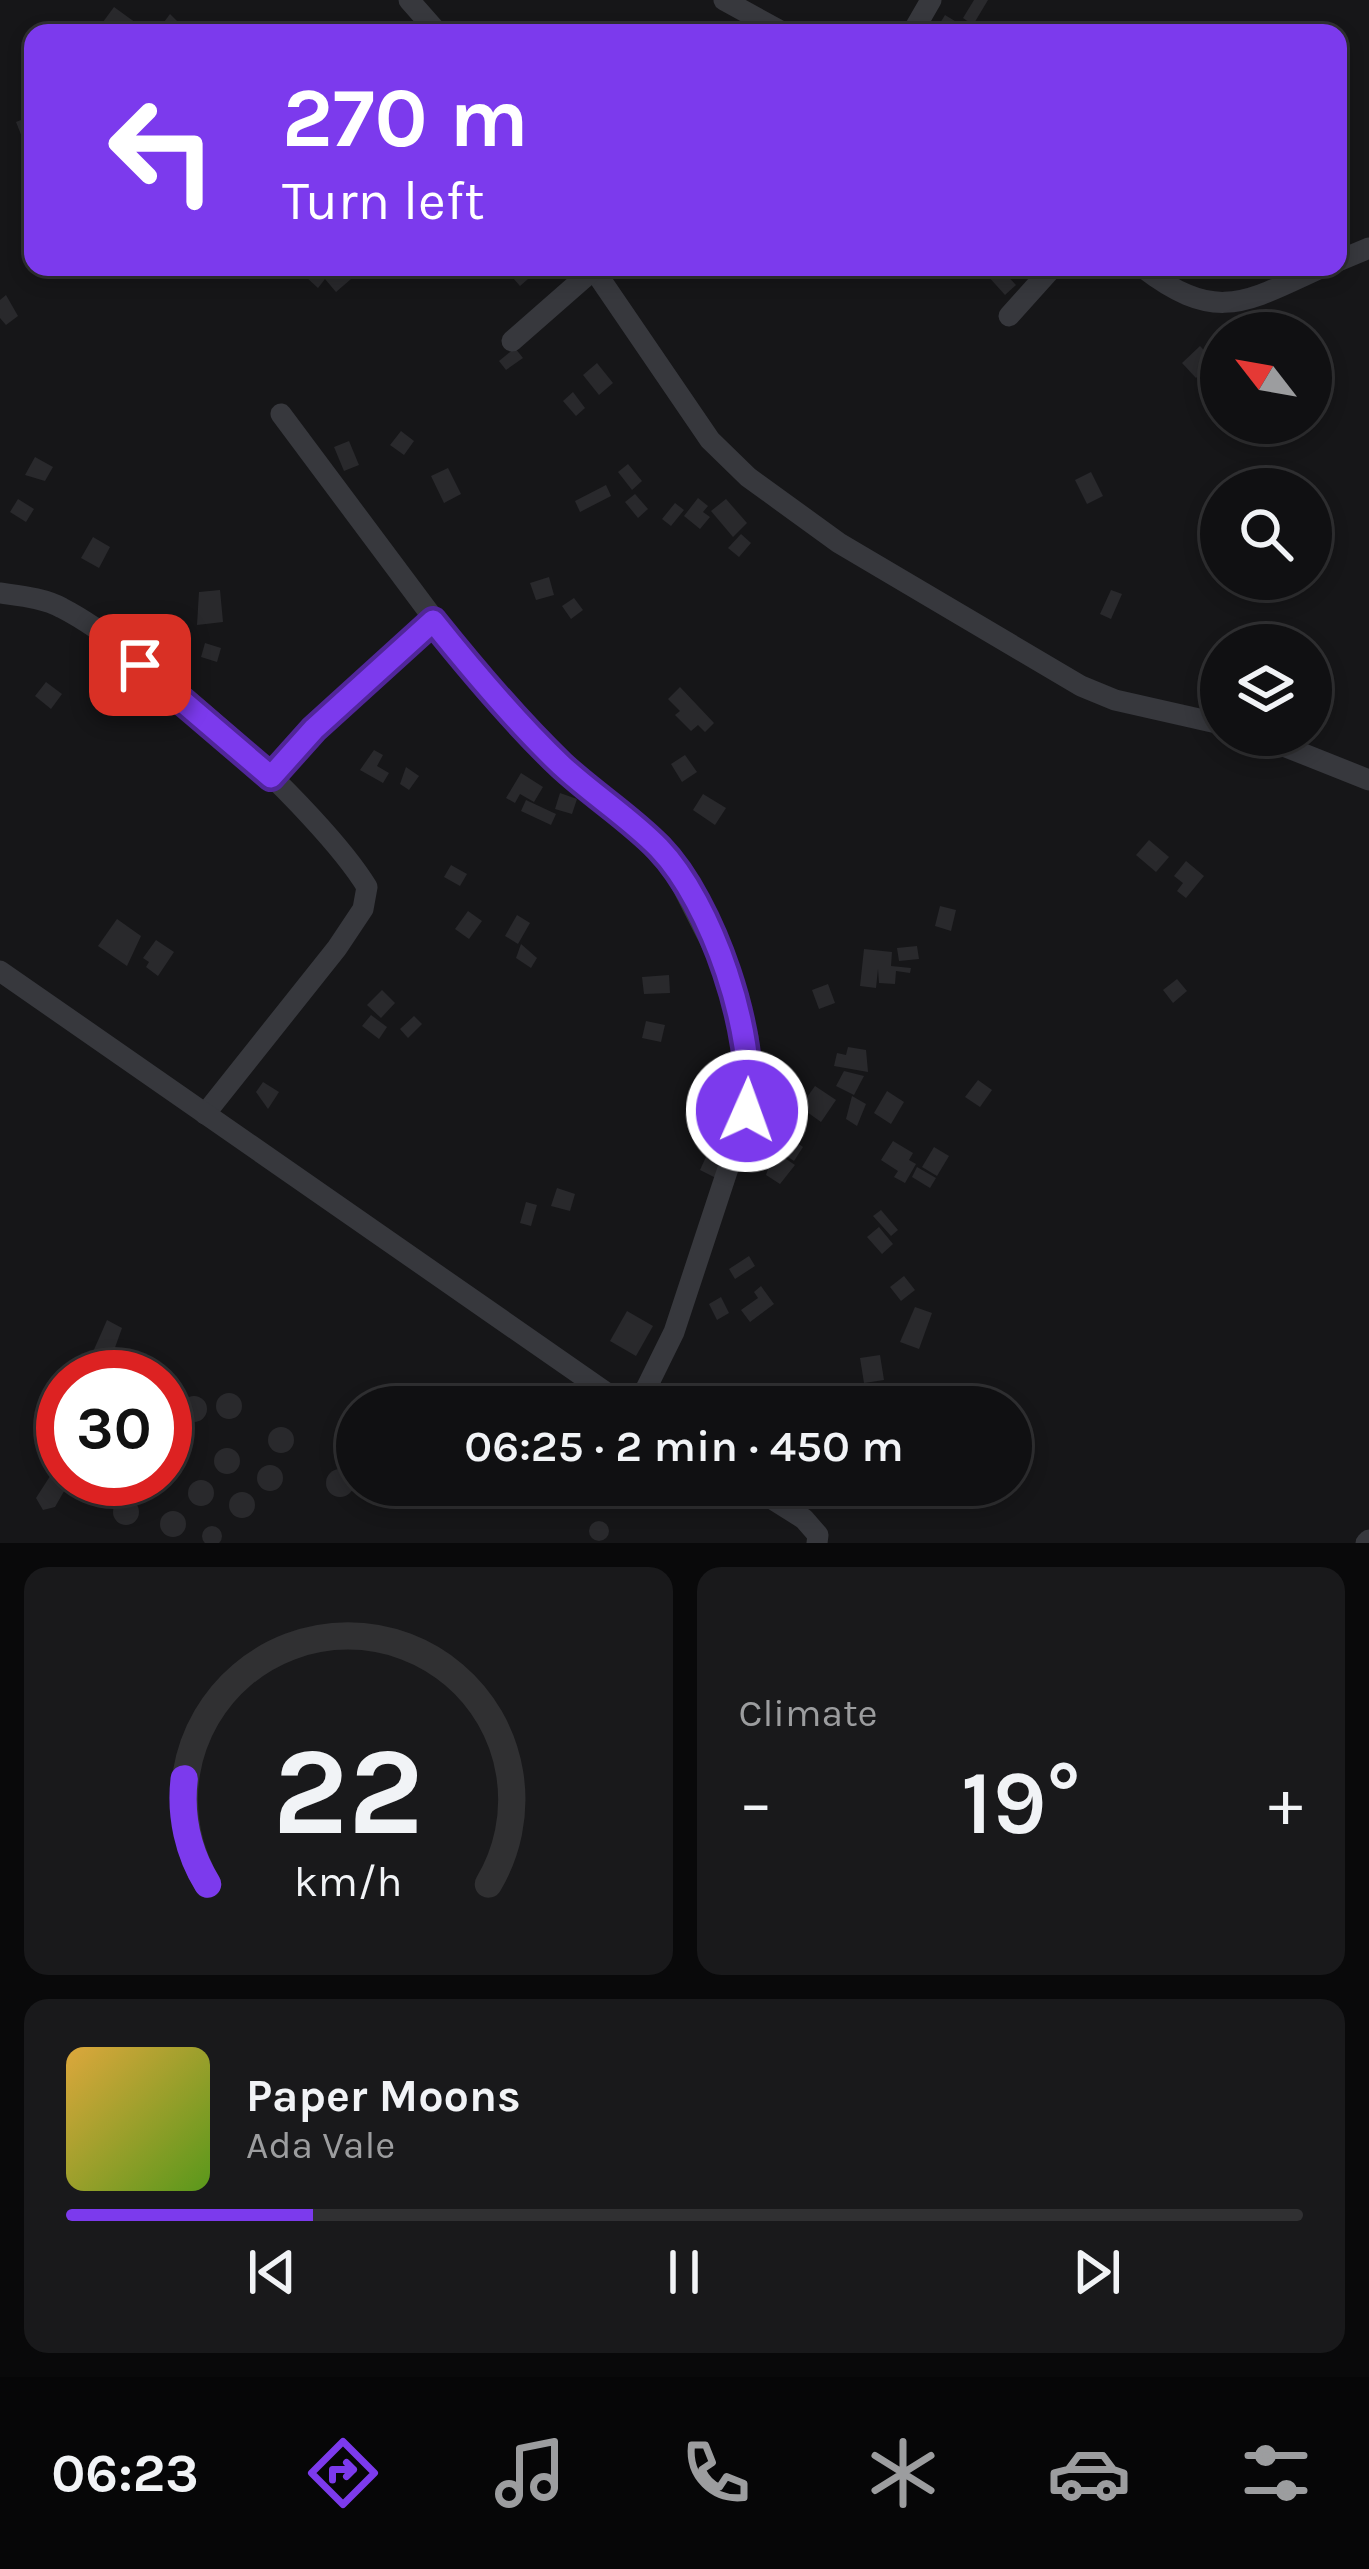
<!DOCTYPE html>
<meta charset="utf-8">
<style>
body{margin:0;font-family:Karla,sans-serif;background:#19191b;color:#f1f3f6;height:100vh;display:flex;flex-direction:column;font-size:45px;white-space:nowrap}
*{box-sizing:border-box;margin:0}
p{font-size:39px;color:#9c9d9f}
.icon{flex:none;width:66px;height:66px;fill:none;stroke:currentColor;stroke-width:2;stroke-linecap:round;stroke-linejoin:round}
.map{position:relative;height:1543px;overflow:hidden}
.panel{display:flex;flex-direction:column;gap:24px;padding:24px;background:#09090a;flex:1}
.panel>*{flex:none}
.banner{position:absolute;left:24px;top:24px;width:1323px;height:252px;border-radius:24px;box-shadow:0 6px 18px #0003,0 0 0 3px #303032;background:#7c3aed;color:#fff;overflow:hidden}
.needle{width:78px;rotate:301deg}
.buttons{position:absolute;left:1200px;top:312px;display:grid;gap:24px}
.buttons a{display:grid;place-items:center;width:132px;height:132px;border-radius:50%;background:#101012;box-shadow:0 6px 18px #0003,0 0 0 3px #303032;font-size:60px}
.speed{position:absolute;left:36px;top:1350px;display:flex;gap:24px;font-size:60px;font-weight:700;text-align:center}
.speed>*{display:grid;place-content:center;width:156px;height:156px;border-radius:50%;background:#101012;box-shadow:0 6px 18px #0003,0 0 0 3px #303032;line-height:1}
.speed .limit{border:18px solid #d22;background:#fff;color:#111}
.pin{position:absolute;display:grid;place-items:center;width:102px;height:102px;color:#fff;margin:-51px;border-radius:24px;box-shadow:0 6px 18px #0006}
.me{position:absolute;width:132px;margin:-66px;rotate:2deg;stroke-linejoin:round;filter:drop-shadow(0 0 9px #0008)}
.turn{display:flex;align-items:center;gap:42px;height:252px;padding:0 60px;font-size:54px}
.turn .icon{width:156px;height:156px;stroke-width:2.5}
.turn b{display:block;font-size:84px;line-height:102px}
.big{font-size:90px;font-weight:600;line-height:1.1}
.panel .tile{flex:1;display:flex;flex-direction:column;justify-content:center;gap:18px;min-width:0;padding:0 42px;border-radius:24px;background:#19191b}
.panel .dial{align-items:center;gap:0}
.dial svg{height:312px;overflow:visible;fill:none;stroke:#303032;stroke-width:7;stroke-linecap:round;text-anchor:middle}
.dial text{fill:#f1f3f6;stroke:none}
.song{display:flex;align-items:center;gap:36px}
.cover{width:144px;height:144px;border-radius:18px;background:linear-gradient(135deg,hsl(40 70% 55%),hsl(90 70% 35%))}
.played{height:12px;border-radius:6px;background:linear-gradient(90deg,#7c3aed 20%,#303032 20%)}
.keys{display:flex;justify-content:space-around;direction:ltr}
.heat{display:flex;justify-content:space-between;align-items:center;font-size:66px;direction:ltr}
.panel .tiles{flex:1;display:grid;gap:24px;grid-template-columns:1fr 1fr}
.tile:last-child{grid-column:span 2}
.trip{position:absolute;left:336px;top:1386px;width:696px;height:120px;border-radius:60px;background:#101012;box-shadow:0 6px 18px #0003,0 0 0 3px #303032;font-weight:600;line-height:120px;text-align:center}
.dock{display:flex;height:192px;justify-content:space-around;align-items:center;background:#060607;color:#9c9d9f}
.dock .icon{width:84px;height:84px}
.dock .current{color:#7c3aed}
.dock b{font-size:54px;color:#f1f3f6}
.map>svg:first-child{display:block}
.building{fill:#29292c}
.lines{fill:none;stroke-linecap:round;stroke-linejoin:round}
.minor{stroke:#37383d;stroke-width:21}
.route-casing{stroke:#51269a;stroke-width:30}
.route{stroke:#7c3aed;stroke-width:21}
</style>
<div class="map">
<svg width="1369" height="1543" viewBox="0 0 1369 1543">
<rect width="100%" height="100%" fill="#161618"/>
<g class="building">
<path d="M974 0H988L973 25 963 18Z"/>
<path d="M114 7 136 23 129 33 103 22Z"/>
<path d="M170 14 189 33H156Z"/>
<path d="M945 15 963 26 959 33H934Z"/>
<path d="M33 115V144L26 147 16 122Z"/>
<path d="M329 267H351L346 272 351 279 336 292 325 279 318 288 305 276 312 268 320 275Z"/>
<path d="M512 267H532L536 272 520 286 507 271Z"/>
<path d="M999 267 1016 285 1005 295 987 275Z"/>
<path d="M6 295 18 316 6 325 0 318V300Z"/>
<path d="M1200 346 1214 361 1196 378 1182 363Z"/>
<path d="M515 348 523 358 506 370 499 361Z"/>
<path d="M597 363 613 383 599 395 583 375Z"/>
<path d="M573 392 585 408 576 416 563 401Z"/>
<path d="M401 431 414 441 404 455 390 445Z"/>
<path d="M349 441 359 465 344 471 334 447Z"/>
<path d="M35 457 53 467 45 481 25 475Z"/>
<path d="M628 464 642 481 632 490 618 472Z"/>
<path d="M448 468 461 494 444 503 431 476Z"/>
<path d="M1091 472 1103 496 1087 504 1075 480Z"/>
<path d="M606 485 611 496 580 512 575 501Z"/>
<path d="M635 494 648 509 638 518 625 502Z"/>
<path d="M698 498 708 506 703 512 710 517 700 529 684 516Z"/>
<path d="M18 499 34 509 26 522 10 512Z"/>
<path d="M726 499 747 523 733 537 711 511Z"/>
<path d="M675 503 684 510 671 526 662 519Z"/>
<path d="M741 534 751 543 739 557 728 548Z"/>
<path d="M93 537 110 547 99 568 81 558Z"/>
<path d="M549 577 554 595 536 600 530 583Z"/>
<path d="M220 590 223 622 197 625 199 592Z"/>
<path d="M1111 590 1122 594 1111 619 1100 614Z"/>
<path d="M574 598 583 610 571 619 562 606Z"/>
<path d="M205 643 221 648 217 662 201 657Z"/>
<path d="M46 682 62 694 51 709 35 696Z"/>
<path d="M680 687 714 723 705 732 698 725 691 731 675 715 680 711 668 699Z"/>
<path d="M374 750 383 755 377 766 389 773 383 783 360 770Z"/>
<path d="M685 755 697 772 682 782 671 764Z"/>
<path d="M406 767 419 776 409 790 400 784Z"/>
<path d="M521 773 543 787 534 802 520 794 515 803 506 798Z"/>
<path d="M560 793 577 799 572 814 555 809Z"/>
<path d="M703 794 726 808 715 825 693 810Z"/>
<path d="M526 800 556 814 551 825 521 811Z"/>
<path d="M1149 840 1169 857 1156 872 1136 855Z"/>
<path d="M1186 861 1204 876 1186 898 1177 891 1183 883 1174 876Z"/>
<path d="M451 865 467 874 460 886 444 877Z"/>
<path d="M940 906 956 910 951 931 935 926Z"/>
<path d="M468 911 482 921 469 939 455 929Z"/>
<path d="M517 915 530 923 518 944 505 936Z"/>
<path d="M117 919 141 936 127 966 98 946Z"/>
<path d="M156 940 174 952 158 976 146 967 149 962 143 958Z"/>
<path d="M521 944 537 958 531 968 516 958Z"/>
<path d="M917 946 919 959 899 961 897 948Z"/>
<path d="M864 949 892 952 891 966 911 968 910 973 896 971 895 984 879 983 878 969 876 988 860 986Z"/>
<path d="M669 975 670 993 644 994 642 977Z"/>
<path d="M1177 979 1187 991 1173 1003 1163 990Z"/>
<path d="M828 984 835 1003 819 1009 812 990Z"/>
<path d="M382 990 395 1003 381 1018 367 1005Z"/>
<path d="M371 1015 387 1027 379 1039 362 1026Z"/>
<path d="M414 1016 422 1024 408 1038 400 1029Z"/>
<path d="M646 1021 665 1025 661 1042 642 1038Z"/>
<path d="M848 1047 866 1050 868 1072 834 1066 837 1053 846 1055Z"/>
<path d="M844 1071 864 1076 854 1095 836 1086Z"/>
<path d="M978 1080 992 1090 980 1107 965 1097Z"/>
<path d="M263 1082 279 1092 268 1109 256 1092Z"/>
<path d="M815 1086 836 1100 821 1122 800 1107Z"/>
<path d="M712 1089 729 1090 727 1110 711 1108Z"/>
<path d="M887 1091 904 1102 891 1124 874 1113Z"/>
<path d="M852 1096 866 1104 857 1126 846 1119Z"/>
<path d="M782 1132 803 1147 794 1161 773 1147Z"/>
<path d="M893 1141 913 1153 909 1160 916 1164 905 1183 894 1177 898 1171 881 1160Z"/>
<path d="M934 1147 949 1156 937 1176 922 1167Z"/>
<path d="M710 1148 726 1156 716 1178 700 1170Z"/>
<path d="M774 1151 795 1165 780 1184 766 1175Z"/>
<path d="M917 1167 936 1178 930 1188 912 1177Z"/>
<path d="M557 1188 575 1194 570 1211 551 1206Z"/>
<path d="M526 1202 537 1205 531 1226 520 1223Z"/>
<path d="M881 1210 898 1230 891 1236 873 1216Z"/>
<path d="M879 1227 893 1244 882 1254 867 1237Z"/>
<path d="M749 1256 755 1266 735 1279 729 1269Z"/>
<path d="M904 1276 915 1290 901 1301 890 1287Z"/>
<path d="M761 1286 774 1304 750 1322 741 1310 758 1298 754 1292Z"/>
<path d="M721 1297 729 1313 717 1320 709 1304Z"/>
<path d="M915 1307 932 1313 919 1349 900 1342Z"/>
<path d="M627 1311 653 1326 636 1356 610 1341Z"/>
<path d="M107 1320 122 1328 108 1367 99 1373 89 1361Z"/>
<path d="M880 1355 884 1380 864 1383 860 1358Z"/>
<circle cx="229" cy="1406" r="13"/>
<circle cx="194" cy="1409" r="13"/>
<circle cx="281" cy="1440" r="13"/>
<circle cx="173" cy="1440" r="11"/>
<circle cx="227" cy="1461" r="13"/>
<path d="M63 1456V1479H71L55 1507 43 1510 36 1498Z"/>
<circle cx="270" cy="1478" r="13"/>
<circle cx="340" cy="1483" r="14"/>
<path d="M135 1479H160V1483L145 1493Z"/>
<circle cx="201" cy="1493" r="13"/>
<circle cx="242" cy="1505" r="13"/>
<circle cx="126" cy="1512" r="13"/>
<circle cx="173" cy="1524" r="13"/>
<circle cx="599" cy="1531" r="10"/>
<circle cx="212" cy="1536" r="10"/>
</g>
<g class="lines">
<g class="minor">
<path d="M409 0 438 33"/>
<path d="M724 0 784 33"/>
<path d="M912 33 931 0"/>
<path d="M1338 261 1369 248"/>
<path d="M592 267 710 440 748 477 839 543 1081 686 1115 700 1221 724"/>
<path d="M1142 267C1217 325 1246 302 1323 267"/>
<path d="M1009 316 1053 267"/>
<path d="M512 341 593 270"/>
<path d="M281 414 472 670 561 765 670 862 731 982 748 1037 747 1111 674 1332 637 1407"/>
<path d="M0 593C21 596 44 598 62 608 142 649 321 811 367 887L363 909 337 948 205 1114"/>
<path d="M1256 735 1369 780"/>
<path d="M271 777 314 729 433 621"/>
<path d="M0 971 627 1407"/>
<path d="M750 1485 804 1519 818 1535 817 1543"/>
<path d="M1366 1543 1369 1540"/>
</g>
</g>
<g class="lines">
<defs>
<path id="route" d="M140 665 271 777 314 729 433 621C473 671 515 721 561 765 592 794 630 818 659 848 712 903 757 1036 747 1111"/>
</defs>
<use href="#route" class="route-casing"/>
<use href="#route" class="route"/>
</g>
</svg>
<div class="buttons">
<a><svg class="needle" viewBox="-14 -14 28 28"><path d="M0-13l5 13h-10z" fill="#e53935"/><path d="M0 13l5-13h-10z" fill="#9c9d9f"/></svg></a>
<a><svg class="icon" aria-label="search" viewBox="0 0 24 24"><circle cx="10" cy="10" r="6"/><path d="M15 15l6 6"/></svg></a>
<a><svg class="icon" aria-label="layers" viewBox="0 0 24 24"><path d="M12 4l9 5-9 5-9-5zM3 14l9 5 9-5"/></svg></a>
</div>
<div class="speed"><div class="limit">30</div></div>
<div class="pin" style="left:140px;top:665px;background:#d93025"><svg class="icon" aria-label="arrive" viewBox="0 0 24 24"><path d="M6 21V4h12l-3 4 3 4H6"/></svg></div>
<svg class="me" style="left:747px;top:1111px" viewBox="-20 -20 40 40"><circle r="17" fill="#7c3aed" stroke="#fff" stroke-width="3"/><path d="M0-11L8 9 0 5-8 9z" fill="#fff"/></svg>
<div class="trip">06:25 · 2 min · 450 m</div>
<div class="banner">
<div class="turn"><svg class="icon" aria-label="left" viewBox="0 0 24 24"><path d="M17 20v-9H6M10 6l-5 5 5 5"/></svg><div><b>270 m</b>Turn left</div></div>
</div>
</div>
<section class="panel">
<div class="tiles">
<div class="tile dial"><svg viewBox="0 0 100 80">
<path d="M14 69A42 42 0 1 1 86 69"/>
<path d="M14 69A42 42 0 0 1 8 42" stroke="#7c3aed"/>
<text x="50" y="56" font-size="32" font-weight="700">22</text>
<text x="50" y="72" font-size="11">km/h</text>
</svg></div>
<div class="tile"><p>Climate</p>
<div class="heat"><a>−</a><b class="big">19°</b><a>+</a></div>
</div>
<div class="tile">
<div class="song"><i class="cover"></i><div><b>Paper Moons</b><p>Ada Vale</p></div></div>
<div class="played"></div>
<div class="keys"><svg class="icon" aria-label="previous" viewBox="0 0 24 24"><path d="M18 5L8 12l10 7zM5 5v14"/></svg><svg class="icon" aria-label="pause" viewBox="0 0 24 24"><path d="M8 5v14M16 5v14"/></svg><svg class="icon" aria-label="next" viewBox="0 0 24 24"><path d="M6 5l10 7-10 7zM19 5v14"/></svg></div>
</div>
</div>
</section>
<nav class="dock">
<b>06:23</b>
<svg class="icon current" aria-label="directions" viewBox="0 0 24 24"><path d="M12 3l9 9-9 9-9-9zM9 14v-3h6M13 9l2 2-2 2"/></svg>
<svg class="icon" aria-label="music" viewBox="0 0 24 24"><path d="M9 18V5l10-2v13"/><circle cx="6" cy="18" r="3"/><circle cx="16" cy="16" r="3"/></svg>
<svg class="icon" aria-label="phone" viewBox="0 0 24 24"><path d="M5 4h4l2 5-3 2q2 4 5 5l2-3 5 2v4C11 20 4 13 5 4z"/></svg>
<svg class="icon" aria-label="climate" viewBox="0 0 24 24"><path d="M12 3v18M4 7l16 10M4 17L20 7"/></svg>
<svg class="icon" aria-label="car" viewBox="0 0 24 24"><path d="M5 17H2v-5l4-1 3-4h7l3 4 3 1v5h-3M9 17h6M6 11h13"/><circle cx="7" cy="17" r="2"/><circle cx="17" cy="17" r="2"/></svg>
<svg class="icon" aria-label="filters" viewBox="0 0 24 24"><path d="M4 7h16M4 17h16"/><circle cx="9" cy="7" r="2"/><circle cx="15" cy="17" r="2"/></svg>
</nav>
